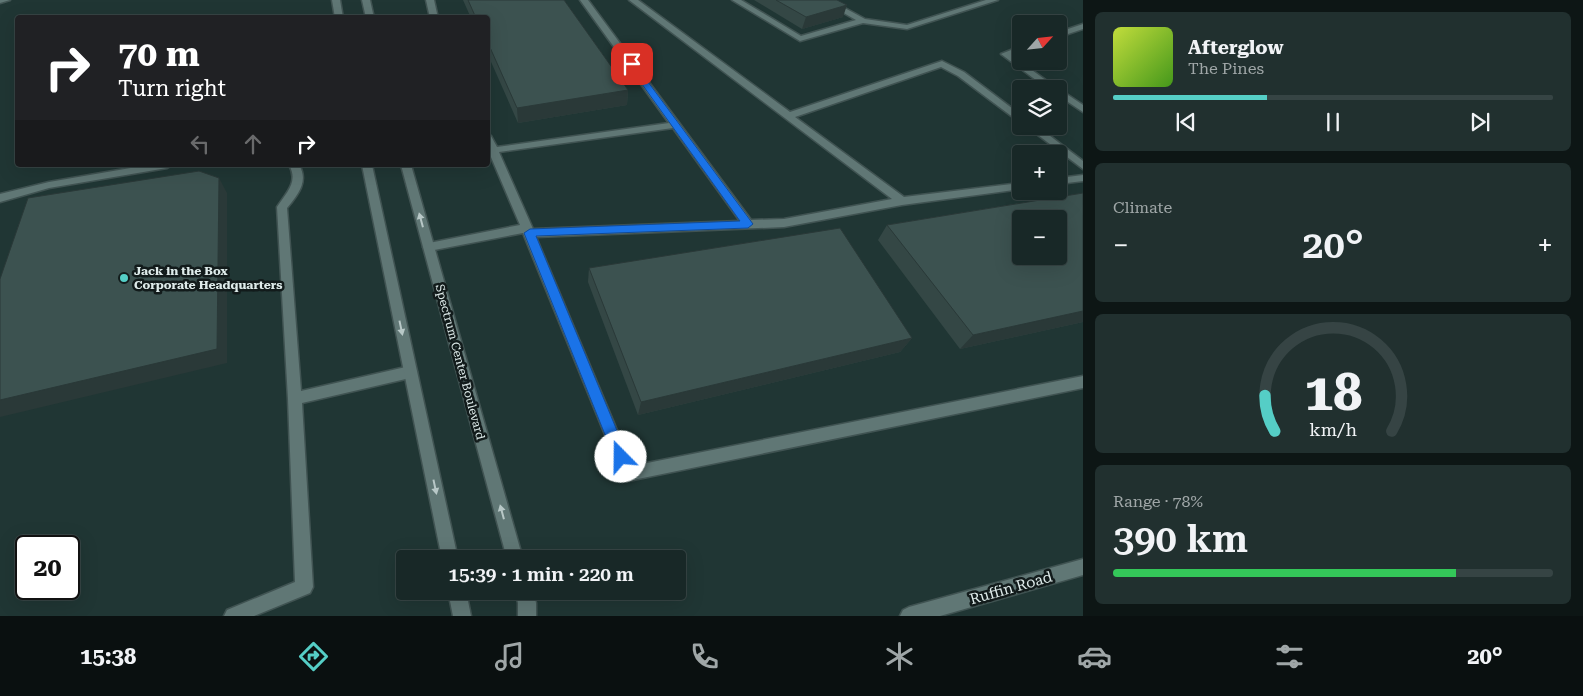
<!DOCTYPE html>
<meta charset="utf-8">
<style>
body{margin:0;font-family:"Roboto Serif",serif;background:#21302f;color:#f1f3f6;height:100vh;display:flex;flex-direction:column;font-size:19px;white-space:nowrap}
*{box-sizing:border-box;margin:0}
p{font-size:16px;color:#9fa6a7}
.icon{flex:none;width:28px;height:28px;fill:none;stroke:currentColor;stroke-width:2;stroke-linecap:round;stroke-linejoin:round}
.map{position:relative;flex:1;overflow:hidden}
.panel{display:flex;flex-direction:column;gap:12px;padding:12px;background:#0d1615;width:500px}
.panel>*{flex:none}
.banner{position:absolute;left:15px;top:15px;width:475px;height:152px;border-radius:5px;box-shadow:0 5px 20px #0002,0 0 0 1px #364444;background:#202124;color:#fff;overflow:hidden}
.needle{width:32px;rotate:63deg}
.fabs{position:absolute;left:1012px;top:15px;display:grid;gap:10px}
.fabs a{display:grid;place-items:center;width:55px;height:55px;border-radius:5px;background:#182827;box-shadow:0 5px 20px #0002,0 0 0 1px #364444;font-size:25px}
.speed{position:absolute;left:15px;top:535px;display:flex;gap:10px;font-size:25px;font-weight:700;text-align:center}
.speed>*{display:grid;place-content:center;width:65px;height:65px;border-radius:50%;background:#182827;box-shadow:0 5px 20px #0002,0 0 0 1px #364444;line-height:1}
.speed .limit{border:2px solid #111;border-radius:8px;background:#fff;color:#111}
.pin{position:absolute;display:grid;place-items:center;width:42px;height:42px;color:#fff;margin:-21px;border-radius:10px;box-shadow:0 2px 8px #0006}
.me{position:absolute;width:55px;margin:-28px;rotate:338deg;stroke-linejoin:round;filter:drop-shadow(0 0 4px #0008)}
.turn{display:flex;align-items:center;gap:18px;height:105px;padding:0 20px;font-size:22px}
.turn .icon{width:65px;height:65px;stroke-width:2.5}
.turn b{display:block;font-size:35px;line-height:42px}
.lanes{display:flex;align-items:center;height:48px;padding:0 20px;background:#0003;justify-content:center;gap:25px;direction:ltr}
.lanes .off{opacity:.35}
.big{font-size:38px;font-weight:600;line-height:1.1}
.panel .tile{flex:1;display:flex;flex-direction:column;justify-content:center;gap:8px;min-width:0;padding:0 18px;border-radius:8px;background:#21302f}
.panel .dial{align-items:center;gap:0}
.dial svg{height:130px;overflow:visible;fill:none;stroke:#364444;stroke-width:7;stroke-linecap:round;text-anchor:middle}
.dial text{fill:#f1f3f6;stroke:none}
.song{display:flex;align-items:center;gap:15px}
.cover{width:60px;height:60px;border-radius:8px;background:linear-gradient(135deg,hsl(70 70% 55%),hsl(100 70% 35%))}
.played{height:5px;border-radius:2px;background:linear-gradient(90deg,#55cec6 35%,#364444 35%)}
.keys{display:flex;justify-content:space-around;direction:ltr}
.heat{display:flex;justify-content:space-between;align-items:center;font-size:28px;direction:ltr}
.charge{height:8px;border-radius:4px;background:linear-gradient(90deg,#34c759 78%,#364444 0)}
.trip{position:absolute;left:396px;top:550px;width:290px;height:50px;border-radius:5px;background:#182827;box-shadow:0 5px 20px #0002,0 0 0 1px #364444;font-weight:600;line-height:50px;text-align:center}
.menu{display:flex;height:80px;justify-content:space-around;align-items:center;background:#0a1010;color:#9fa6a7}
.menu .icon{width:35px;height:35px}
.menu .selected{color:#55cec6}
.menu b{font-size:22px;color:#f1f3f6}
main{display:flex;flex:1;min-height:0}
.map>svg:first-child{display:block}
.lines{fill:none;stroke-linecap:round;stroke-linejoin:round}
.lane-casing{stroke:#405352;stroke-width:3}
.secondary-casing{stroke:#405352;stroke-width:3}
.lane{fill:#607775;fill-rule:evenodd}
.secondary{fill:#607775;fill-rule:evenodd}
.wall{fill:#344745}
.shaded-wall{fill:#2a3938}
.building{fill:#3c5250;stroke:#2a3938;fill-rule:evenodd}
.oneway{fill:#b8c8c7}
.route{fill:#1a73e8;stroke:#114b97}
.poi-dot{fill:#55cec6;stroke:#121b1b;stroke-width:2}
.labels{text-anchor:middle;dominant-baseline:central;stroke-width:5;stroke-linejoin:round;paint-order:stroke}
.poi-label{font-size:12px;font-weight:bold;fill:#deebea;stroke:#121b1b;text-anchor:start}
.street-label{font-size:12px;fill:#deebea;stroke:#121b1b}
.near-street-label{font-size:15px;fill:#deebea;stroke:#121b1b}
</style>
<main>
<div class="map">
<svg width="1083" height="616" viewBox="0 0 1083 616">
<rect width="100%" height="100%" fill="#203634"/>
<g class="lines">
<defs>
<g id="lane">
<path d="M0 0H10L0 3Z"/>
<path d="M426 0H434L438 18H430Z"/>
<path d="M580 0H588L751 220 784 219 892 199 629 0H638L790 112 942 61 964 72 1021 115V122L1018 121 958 76 941 67 795 117 904 197 1021 183V189L902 205 784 227 536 237 632 466 1083 376V388L628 481 623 479 523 233 429 251 423 247 429 243 520 225 488 150V135L491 136 497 147 669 123ZM673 128 740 221 533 229 499 152Z"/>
<path d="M732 0H741L801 36 856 20 821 0H830L865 19 907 25 986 0H998L907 29 863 23 800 41Z"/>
<path d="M1083 24V29L1059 37V32Z"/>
<path d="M1021 46V51L1011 55 1058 89H1048L1001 54Z"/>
<path d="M1059 89 1083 105V112L1059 96Z"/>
<path d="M1026 126H1037L1083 161V169Z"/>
<path d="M148 165H172L167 168 49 188 0 202V194L49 182Z"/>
<path d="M289 165H299C309 181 298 195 287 208L301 391 410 366 415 368 417 372 415 376 410 378 302 403 313 587 310 593 254 616H224L227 610 295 582 288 399 277 207C286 193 299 182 289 165Z"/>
<path d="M1083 175V181L1059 184V178Z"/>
</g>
<g id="secondary">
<path d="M332 0H340L343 18H335Z"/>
<path d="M362 0H370L374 18H366Z"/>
<path d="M362 165H372L458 559H442Z"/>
<path d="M401 165H411L523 559H507Z"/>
<path d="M1083 559V575L940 616H900L903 610 909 607Z"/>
<path d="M448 591H466L471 616H453Z"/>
<path d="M515 591H533L536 603V616H518V603Z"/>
</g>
</defs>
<use href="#lane" class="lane-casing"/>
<use href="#secondary" class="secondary-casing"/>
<use href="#lane" class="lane"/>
<use href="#secondary" class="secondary"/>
</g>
<g class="wall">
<path d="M463 0H564L628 90 627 105 518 123 488 55V18H471Z"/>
<path d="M754 0H837L843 17 802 29Z"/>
<path d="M1083 193V322L960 349 878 240 887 225Z"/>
<path d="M589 268 912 338 900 352 638 415 588 282Z"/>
</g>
<g class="shaded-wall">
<path d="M847 5 843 17 802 29 806 17Z"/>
<path d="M628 90 627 105 518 123 517 108Z"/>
<path d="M219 178 227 193V363L0 417V400Z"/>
<path d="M1083 311V322L960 349 973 335Z"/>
<path d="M912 338 900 352 638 415 641 402Z"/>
</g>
<g class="building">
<path d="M468 0H564L628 90 517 108 488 43V18H476Z"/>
<path d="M776 0H837L847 5 806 17Z"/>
<path d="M199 171 219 178 217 349 0 400V279L28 198Z"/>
<path d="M1083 193V311L973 335 887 225ZM1021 219H1059V256H1021Z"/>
<path d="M840 228 912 338 641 402 589 268Z"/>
</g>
<defs><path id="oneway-solid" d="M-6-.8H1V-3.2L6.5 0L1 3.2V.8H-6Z" transform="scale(1.25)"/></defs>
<g class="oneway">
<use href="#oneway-solid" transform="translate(421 220) rotate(-105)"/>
<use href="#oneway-solid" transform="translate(401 328) rotate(78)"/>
<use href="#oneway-solid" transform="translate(435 487) rotate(78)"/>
<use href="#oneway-solid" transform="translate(502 512) rotate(-105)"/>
</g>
<path class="route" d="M629 63H634L753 224 748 228 536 236 628 457 626 462 621 464 616 462 614 457 524 233 530 229 740 221 629 66Z"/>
<circle class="poi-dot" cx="124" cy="278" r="5"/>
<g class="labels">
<g class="poi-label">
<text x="134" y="271">Jack in the Box<tspan x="134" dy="14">Corporate Headquarters</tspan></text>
</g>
<g class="street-label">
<text transform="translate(460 362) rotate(75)">Spectrum Center Boulevard</text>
</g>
<g class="near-street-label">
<text transform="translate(1011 588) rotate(-16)">Ruffin Road</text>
</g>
</g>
</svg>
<div class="fabs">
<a><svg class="needle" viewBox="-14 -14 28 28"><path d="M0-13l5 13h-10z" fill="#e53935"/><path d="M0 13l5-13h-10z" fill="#9fa6a7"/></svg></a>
<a><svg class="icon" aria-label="layers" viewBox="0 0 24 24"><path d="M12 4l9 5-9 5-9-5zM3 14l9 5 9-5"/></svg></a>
<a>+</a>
<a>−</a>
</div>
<div class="speed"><div class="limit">20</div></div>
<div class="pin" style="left:632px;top:64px;background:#d93025"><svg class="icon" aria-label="arrive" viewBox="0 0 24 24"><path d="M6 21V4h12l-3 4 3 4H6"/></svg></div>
<svg class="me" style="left:621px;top:457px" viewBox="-20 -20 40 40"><circle r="19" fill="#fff"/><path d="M0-13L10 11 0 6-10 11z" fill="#1a73e8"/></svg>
<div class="trip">15:39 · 1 min · 220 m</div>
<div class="banner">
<div class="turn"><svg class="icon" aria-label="right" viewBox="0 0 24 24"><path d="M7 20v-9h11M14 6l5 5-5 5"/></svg><div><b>70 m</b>Turn right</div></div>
<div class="lanes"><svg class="icon off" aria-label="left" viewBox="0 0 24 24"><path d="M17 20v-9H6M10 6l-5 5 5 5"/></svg><svg class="icon off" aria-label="ahead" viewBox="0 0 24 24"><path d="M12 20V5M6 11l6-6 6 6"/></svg><svg class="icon" aria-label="right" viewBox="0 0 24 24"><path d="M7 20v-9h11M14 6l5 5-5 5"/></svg></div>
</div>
</div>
<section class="panel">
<div class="tile">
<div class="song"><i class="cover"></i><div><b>Afterglow</b><p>The Pines</p></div></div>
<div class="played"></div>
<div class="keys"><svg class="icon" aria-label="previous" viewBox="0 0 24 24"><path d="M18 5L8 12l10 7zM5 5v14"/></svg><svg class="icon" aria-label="pause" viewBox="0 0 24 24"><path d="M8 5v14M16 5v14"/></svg><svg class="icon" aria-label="next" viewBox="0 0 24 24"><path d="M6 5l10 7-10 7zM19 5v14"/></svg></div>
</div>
<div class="tile"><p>Climate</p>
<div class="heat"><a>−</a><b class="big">20°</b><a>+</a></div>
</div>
<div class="tile dial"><svg viewBox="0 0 100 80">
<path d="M14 69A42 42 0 1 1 86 69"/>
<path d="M14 69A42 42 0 0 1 8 47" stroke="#55cec6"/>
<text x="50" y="56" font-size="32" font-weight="700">18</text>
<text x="50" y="72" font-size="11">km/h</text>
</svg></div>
<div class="tile"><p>Range · 78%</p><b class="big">390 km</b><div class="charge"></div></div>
</section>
</main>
<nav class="menu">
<b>15:38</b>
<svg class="icon selected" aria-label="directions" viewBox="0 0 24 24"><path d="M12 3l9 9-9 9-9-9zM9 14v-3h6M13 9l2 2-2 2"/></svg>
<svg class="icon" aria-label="music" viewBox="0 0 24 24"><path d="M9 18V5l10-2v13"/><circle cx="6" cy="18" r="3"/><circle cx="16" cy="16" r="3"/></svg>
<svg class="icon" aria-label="phone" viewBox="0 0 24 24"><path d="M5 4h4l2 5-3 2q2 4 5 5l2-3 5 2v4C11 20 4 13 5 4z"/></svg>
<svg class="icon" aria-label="climate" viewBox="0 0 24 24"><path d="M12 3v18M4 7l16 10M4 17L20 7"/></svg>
<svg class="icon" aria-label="car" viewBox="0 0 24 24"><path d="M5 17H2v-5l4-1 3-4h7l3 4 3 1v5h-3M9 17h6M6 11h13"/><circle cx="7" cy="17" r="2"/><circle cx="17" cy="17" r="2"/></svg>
<svg class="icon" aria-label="filters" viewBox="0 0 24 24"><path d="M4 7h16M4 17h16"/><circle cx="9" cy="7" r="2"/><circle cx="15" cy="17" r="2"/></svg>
<b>20°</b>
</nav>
